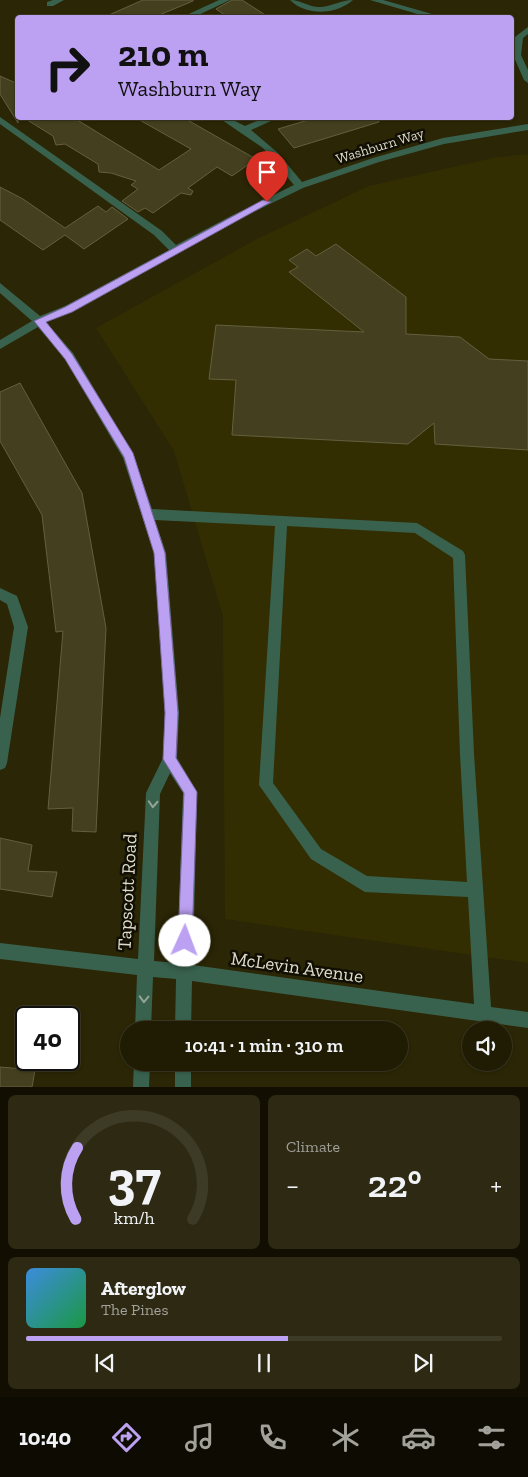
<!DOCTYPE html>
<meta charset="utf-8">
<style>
body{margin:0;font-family:"Zilla Slab",serif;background:#2d2913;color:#f1f3f6;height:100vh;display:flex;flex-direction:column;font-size:19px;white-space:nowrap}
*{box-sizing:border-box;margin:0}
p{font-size:16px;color:#a2a19a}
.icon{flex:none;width:28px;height:28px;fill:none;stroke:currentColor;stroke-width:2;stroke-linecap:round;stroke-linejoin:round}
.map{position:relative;height:1087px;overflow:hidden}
.sheet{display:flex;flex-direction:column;gap:8px;padding:8px;background:#120f02;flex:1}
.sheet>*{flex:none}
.guide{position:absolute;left:15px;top:15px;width:499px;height:105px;border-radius:5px;box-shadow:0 1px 4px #0004,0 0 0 1px #3d3a26;background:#bca0f2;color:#111;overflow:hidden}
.controls{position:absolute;left:462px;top:1021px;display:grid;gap:10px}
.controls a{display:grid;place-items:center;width:50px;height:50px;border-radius:50%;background:#201c04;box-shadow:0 1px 4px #0004,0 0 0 1px #3d3a26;font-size:25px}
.speed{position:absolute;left:15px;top:1006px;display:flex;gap:10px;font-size:25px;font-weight:700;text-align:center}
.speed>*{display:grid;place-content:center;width:65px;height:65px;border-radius:50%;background:#201c04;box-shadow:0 1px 4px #0004,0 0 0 1px #3d3a26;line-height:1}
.speed .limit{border:2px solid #111;border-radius:8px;background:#fff;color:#111}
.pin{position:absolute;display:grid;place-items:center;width:42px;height:42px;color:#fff;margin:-51px -21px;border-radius:50% 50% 50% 0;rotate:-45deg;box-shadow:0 0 5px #0007}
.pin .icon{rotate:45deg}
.me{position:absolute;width:55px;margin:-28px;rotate:2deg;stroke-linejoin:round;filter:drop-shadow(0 0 4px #0008)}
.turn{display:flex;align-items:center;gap:18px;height:105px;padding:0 20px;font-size:22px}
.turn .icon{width:65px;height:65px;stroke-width:2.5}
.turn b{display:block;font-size:35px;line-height:42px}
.big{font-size:38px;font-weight:600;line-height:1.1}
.sheet .widget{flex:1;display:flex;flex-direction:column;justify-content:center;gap:8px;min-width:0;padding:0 18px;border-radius:8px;background:#2d2913}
.sheet .dial{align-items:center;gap:0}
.dial svg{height:130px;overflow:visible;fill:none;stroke:#3d3a26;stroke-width:7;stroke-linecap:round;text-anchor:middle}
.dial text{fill:#f1f3f6;stroke:none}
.song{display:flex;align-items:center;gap:15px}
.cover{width:60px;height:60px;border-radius:8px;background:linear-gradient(135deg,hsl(210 70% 55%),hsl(140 70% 35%))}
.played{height:5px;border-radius:2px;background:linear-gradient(90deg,#bca0f2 55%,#3d3a26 55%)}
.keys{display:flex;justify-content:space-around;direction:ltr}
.heat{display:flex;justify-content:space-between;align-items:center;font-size:28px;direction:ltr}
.sheet .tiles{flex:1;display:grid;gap:8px;grid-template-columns:1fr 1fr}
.widget:last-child{grid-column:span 2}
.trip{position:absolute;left:120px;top:1021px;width:288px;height:50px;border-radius:25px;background:#201c04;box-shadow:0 1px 4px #0004,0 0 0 1px #3d3a26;font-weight:600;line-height:50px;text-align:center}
.menu{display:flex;height:80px;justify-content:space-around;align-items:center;background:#0d0b02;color:#a2a19a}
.menu .icon{width:35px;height:35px}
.menu .on{color:#bca0f2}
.menu b{font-size:22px;color:#f1f3f6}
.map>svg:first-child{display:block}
.built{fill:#332e02}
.building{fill:#44401f;stroke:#645f3e}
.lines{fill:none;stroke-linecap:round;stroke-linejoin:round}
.minor{fill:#39624e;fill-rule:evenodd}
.oneway{stroke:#94a592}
.route{fill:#bca0f2;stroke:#7a689d}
.labels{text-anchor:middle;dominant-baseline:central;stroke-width:5;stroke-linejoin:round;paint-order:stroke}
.far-street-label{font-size:14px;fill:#dedcca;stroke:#110f03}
.near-street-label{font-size:19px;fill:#dedcca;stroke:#110f03}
</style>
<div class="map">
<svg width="528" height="1087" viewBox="0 0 528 1087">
<rect width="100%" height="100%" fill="#2b2605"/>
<path class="built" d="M528 154V963L225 919 223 616 174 451 96 328 257 239 369 186 493 158Z"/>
<g class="building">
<path d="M143 0H193V1L152 18H102Z"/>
<path d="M232 0H242L270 18H229L216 9Z"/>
<path d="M0 76 18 84V123L0 94Z"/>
<path d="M24 118H74L159 170 191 149 136 118H184L256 159 232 176 217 167 188 188 193 191 191 195 181 193 153 213 145 208 138 212 122 201 138 189 131 185 136 181 111 173 99 172 98 164 65 144 56 145 53 136Z"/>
<path d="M315 118H378L379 122 294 148 278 129Z"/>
<path d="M0 187 23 199 65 228 98 206 106 212 112 207 128 219 84 249 65 235 43 250 0 220Z"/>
<path d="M336 244 406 297V334L460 337 489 359 528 361V450L435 444 434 423 408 444 232 435 236 380 209 379 216 325 364 332 289 272 298 267 289 260 307 249 316 256Z"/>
<path d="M20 383 82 493 106 628 96 832 72 831 73 808 48 809 63 631 56 632 42 515 0 441V392Z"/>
<path d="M0 838 32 845 28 871 57 872 52 897 0 889Z"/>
<path d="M0 1067 35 1070 32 1087H0Z"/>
</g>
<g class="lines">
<g class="minor">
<path d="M53 0H64L53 6H47V2Z"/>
<path d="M219 0H230L192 18H180Z"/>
<path d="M290 0C301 0 310 8 321 7 333 6 341 0 353 0 336 15 306 16 290 0Z"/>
<path d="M370 0H383L446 18H431Z"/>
<path d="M528 27V34L523 38 521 55 528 70V83L524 80 513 55 515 37Z"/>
<path d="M0 117 162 231 176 245 231 216 294 185 263 148 219 118H229L245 126 264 118H274L273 120 251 130 278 153 302 182 373 158 443 138 528 124V130L444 144 379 162 303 188 237 220 73 312 46 322 73 353 133 454 152 509 417 523 463 551 465 555 474 754 491 1007 528 1012V1028L192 981 191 1030H175L176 979 153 977 151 1030H135L137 975 0 959V943L138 959 146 793 163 758 165 713 154 553 123 458 65 359 38 327 0 349V340L32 321 0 293V283L40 316 65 306 169 250 154 235 0 124ZM155 520 275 526 259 785 311 859 360 889 365 892 468 897 474 1004 193 965 197 792 177 758 179 713 166 553ZM287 526 415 533 453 558 460 754 467 882 367 876 321 849 273 783ZM170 773 183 793 177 963 154 961 160 794Z"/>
<path d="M0 588 17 596 28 627 7 763 5 768 0 770V718L14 627 7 604 0 600Z"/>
<path d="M134 1062H150L149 1087H133Z"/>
<rect x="175" y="1062" width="16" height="25"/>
</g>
</g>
<defs><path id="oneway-chevron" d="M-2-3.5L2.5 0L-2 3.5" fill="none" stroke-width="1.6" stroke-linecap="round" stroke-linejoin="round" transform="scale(1.25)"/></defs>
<g class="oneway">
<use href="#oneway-chevron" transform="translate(153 804) rotate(93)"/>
<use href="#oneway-chevron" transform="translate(144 999) rotate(92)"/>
</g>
<path class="route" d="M263 200 271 202 72 312 46 322 72 354 133 453 165 553 178 713 176 758 197 792 192 941 190 946 185 948 180 946 178 941 184 793 163 759 165 713 154 553 124 457 65 359 34 321 65 307Z"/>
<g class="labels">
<g class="far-street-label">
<text transform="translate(380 146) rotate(-17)">Washburn Way</text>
</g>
<g class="near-street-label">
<text transform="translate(127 892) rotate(-87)">Tapscott Road</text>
<text transform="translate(297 967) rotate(8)">McLevin Avenue</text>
</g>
</g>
</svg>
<div class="controls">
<a><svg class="icon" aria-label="sound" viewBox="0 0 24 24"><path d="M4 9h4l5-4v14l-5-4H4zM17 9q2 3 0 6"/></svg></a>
</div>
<div class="speed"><div class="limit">40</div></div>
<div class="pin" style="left:267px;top:202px;background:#d93025"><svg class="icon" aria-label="arrive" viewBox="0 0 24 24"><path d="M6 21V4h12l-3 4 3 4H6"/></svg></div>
<svg class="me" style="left:185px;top:941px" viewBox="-20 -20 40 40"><circle r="19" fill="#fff"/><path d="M0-13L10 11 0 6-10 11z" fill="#bca0f2"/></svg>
<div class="trip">10:41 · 1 min · 310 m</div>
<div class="guide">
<div class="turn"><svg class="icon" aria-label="right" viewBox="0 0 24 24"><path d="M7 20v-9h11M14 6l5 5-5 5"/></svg><div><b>210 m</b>Washburn Way</div></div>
</div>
</div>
<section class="sheet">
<div class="tiles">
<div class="widget dial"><svg viewBox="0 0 100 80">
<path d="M14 69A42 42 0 1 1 86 69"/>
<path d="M14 69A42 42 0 0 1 15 25" stroke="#bca0f2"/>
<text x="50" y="56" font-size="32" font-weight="700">37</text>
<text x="50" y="72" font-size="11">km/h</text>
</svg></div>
<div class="widget"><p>Climate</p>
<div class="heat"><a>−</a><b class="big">22°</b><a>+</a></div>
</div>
<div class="widget">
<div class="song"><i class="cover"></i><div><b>Afterglow</b><p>The Pines</p></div></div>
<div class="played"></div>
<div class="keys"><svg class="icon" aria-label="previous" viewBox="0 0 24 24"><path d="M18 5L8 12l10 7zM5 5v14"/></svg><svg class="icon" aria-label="pause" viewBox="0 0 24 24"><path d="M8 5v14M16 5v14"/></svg><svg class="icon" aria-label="next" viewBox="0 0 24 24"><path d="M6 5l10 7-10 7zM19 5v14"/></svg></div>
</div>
</div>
</section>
<nav class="menu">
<b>10:40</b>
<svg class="icon on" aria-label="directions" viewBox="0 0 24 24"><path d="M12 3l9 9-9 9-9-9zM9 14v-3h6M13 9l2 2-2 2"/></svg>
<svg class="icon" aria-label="music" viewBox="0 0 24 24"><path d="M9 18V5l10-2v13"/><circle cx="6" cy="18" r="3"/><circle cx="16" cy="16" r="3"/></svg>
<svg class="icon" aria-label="phone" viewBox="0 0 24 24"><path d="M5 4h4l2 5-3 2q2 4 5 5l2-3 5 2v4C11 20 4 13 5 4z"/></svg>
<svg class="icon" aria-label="climate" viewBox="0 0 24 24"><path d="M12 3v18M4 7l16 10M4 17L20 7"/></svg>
<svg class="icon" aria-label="car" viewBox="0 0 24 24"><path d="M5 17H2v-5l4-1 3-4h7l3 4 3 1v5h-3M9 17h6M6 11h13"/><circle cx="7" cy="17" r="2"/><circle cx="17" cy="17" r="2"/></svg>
<svg class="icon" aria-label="filters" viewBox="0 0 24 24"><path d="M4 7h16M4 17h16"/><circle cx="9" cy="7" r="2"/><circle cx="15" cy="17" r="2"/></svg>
</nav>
